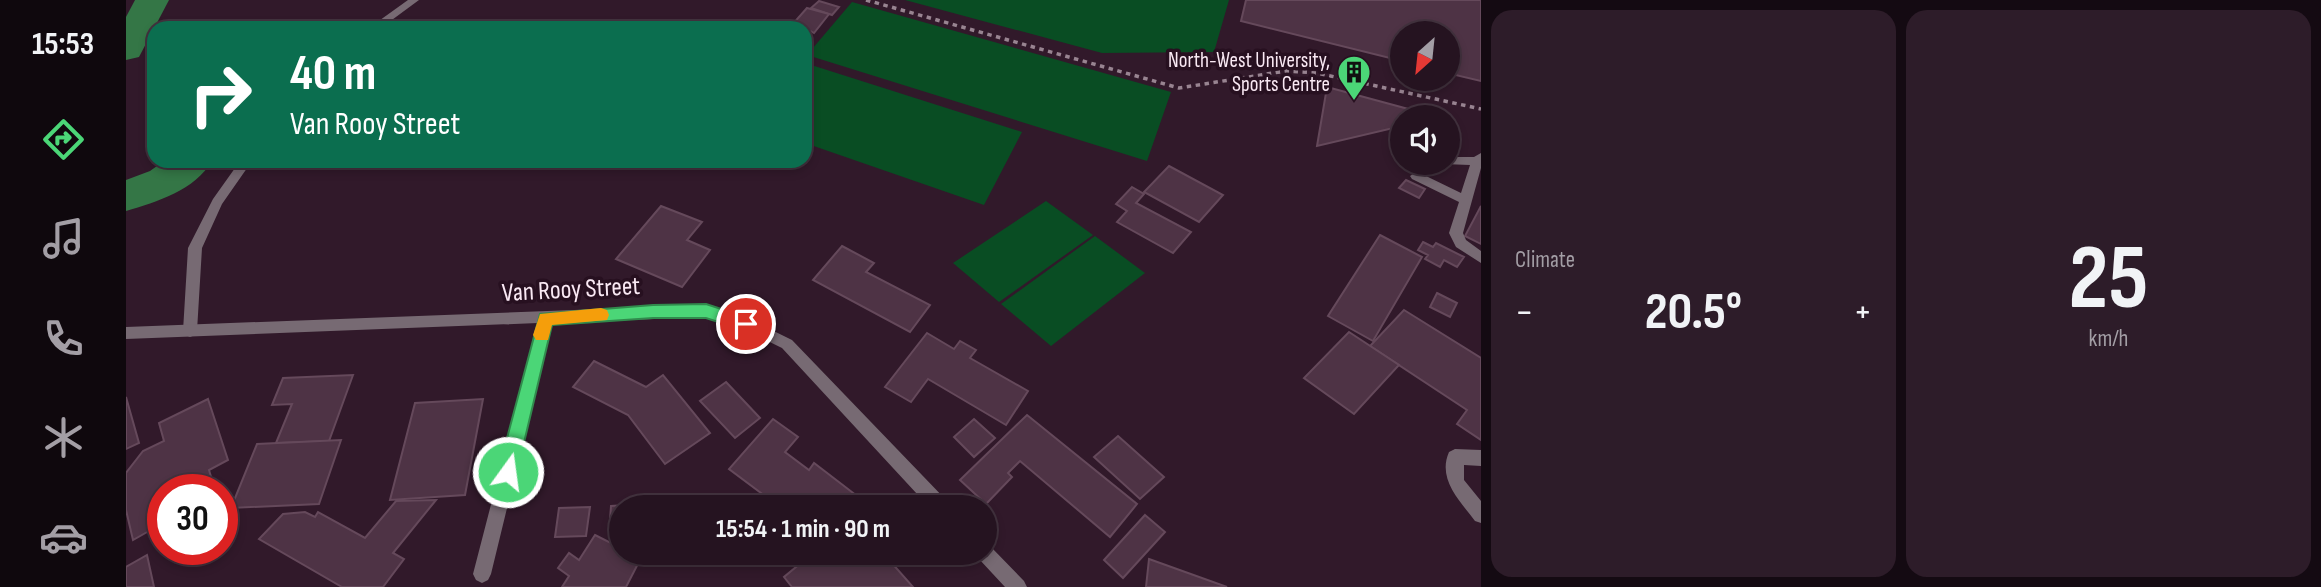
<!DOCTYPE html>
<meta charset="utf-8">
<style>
body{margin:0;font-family:"Sofia Sans Condensed",sans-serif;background:#2d1c29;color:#f1f3f6;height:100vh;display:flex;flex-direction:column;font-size:26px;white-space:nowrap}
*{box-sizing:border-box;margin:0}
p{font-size:23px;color:#a39ea5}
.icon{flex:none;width:38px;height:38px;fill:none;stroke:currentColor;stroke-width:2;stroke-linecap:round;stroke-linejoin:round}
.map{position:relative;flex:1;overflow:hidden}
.panel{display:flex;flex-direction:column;gap:10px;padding:10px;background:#140a12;width:840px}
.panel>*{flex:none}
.banner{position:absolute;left:21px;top:21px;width:665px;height:147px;border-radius:21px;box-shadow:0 4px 10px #0003,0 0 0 2px #42323e;background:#0b6e4f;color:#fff;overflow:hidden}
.needle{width:46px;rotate:207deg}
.tools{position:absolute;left:1264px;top:21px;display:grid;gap:14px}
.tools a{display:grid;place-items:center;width:70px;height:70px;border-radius:50%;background:#251320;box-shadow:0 4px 10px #0003,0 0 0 2px #42323e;font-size:35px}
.speed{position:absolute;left:21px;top:474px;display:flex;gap:14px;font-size:35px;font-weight:700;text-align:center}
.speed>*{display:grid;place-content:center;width:91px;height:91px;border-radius:50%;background:#251320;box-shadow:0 4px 10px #0003,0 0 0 2px #42323e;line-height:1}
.speed .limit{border:10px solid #d22;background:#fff;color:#111}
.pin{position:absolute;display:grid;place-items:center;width:60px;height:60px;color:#fff;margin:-30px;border:4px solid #fff;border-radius:50%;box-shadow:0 2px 7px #0007}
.me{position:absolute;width:77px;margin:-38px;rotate:14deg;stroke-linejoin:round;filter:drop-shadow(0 0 5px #0008)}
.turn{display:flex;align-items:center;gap:24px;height:147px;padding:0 28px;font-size:32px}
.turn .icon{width:91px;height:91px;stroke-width:2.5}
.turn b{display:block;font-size:49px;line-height:60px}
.big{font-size:52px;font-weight:700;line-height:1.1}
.panel .card{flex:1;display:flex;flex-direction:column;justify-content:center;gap:10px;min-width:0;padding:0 24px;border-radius:21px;background:#2d1c29}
.panel .dial{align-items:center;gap:0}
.dial b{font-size:91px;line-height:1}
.heat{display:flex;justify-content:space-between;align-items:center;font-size:38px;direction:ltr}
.panel .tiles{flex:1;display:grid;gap:10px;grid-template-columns:repeat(2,1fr)}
.trip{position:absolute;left:483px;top:495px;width:388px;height:70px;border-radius:35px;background:#251320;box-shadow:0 4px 10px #0003,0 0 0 2px #42323e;font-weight:700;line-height:70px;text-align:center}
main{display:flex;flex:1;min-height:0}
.dock{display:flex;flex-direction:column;width:126px;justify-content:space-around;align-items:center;background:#0f080d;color:#a39ea5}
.dock .icon{width:49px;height:49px}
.dock .current{color:#4bd677}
.dock b{font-size:32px;color:#f1f3f6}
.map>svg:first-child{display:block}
.green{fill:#094d23}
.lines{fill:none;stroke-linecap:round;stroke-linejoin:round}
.river{fill:#347646;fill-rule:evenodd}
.building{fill:#4e3345;stroke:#65495b;stroke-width:2}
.path{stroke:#988491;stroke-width:3.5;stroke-dasharray:4.5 4.5;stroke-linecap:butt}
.lane{fill:#776a73;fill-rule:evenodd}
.street{fill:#776a73;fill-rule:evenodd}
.route{fill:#4bd677;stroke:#318b4d;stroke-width:2}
.slow{fill:#f59e0b}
.labels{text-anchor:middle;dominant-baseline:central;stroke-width:7;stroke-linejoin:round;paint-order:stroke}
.far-poi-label{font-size:21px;fill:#fae9f4;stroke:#271020;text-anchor:end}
.street-label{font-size:26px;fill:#fae9f4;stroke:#271020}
</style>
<main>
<nav class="dock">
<b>15:53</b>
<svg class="icon current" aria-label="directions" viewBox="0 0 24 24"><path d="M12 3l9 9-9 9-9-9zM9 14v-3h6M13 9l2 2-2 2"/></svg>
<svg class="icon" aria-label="music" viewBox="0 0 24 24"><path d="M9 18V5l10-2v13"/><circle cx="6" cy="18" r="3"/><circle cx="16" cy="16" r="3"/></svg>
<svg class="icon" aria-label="phone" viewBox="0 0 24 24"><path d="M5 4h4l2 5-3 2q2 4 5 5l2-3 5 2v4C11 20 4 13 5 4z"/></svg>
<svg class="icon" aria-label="climate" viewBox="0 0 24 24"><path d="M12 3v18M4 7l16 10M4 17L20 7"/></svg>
<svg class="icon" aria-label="car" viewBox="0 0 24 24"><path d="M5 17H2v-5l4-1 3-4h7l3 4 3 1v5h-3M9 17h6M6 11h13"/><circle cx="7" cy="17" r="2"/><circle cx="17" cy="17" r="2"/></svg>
</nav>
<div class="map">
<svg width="1355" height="587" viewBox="0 0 1355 587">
<rect width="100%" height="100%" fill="#31192a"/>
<g class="green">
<path d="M779 0H1103L1088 52 976 53Z"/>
<path d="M726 2 1045 92 1021 161 681 55Z"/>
<path d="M679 63 896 132 858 205 679 143Z"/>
<path d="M920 201 967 235 873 302 827 263Z"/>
<path d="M969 236 1019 273 925 346 875 304Z"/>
</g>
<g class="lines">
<g class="river">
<path d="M9 0H43L13 57 0 60V17Z"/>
<path d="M38 161H86C69 190 31 202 0 211V180L24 171Z"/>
</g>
</g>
<g class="building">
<path d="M1120 0H1355V81L1321 73V33H1276V61L1115 21Z"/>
<path d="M693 1 713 7 706 15 685 8Z"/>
<path d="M681 8 703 14 688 33 679 28 665 26Z"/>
<path d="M1201 87 1312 117H1276V126L1191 146Z"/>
<path d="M1043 166 1097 195 1073 222 1018 192Z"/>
<path d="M1280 180 1299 189 1293 198 1273 188Z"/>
<path d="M1006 187 1018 194 1010 203 1065 232 1047 253 991 222 1001 211 990 204Z"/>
<path d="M535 206 576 222 561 240 584 250 556 287 490 259Z"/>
<path d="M1355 206V244L1339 236Z"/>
<path d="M1254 235 1296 257 1247 341 1202 316Z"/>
<path d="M1297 242 1307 247 1310 243 1338 257 1331 267 1318 260 1314 267 1299 259 1302 255 1292 250Z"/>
<path d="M716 246 748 263 740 272 804 305 784 332 687 280Z"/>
<path d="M1311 293 1331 303 1324 317 1304 307Z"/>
<path d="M1278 310 1355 358V440L1331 424 1341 410 1244 346Z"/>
<path d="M1223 332 1273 365 1228 414 1178 378Z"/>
<path d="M801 333 828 349 834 341 850 350 844 358 902 391 880 425 802 379 785 402 759 387Z"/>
<path d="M468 361 520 387 537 375 584 433 539 464 502 415 447 387Z"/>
<path d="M227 375 203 441 150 443 166 404 146 405 157 378Z"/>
<path d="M600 382 634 418 609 438 574 401Z"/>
<path d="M0 397 13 443 0 449Z"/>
<path d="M82 399 102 460 83 470 89 490H37V523L7 540 0 510V473L17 451 38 441 33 423Z"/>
<path d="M357 399 339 495 264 500 289 403Z"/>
<path d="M901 415 1011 504 984 537 894 461 882 473 886 477 860 504 834 480Z"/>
<path d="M647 419 672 437 659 452 683 470 688 463 735 499 725 508H655L603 469Z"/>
<path d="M848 419 869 438 848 457 828 437Z"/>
<path d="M992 436 1038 477 1014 499 968 457Z"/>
<path d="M215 440 193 504 105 508 131 444Z"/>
<path d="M310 500 267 553 278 559 257 587H216L133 539 157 514 179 512 189 517 192 512 239 538 270 501Z"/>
<path d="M533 503V508H495V533L483 534 485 506Z"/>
<path d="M464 507 460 536 429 537 433 508Z"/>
<path d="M1019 515 1039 532 997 578 978 560Z"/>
<path d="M469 535 495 548V553H505L515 558 500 587H436L443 576 432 568 443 553 453 560Z"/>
<path d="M687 553H757L787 587H666L658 577Z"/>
<path d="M21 555 28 587H0V567Z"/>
<path d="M1023 559 1101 587H1020Z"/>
</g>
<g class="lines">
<path class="path" d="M740 0 1053 88 1160 71 1191 73 1355 109"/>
<g class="lane">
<path d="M282 0H293L255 28H243Z"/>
<path d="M1355 153V168L1337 233 1340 240 1355 251V263L1330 247 1323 233 1333 202 1286 179 1284 176 1303 163H1321V157H1348ZM1317 164 1344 165 1335 193 1300 176Z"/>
<path d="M114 161H126L96 204 76 248 71 331 69 335 64 337 59 335 57 331 62 248 87 199Z"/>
<path d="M1329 449 1355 450V466L1338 465V480L1355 501V523L1349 521C1334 501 1311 479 1323 452Z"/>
</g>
<g class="street">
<path d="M580 305 625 320 666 340 822 502 824 508H804L656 348 615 328 580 317 426 323 365 574 362 580 356 583 350 580 347 574 412 323 0 339V327Z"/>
<path d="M859 544 865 547 898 581 901 587H879L853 559 850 553H859Z"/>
</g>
</g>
<path class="route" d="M580 304 626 319 628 324 626 329 620 331 580 318H527L426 325 391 472 388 478 382 481 375 478 372 472 414 314 527 305Z"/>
<path class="slow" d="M475 308 481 310 483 315 481 320 426 325 422 340H410L407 335 414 314Z"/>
<defs>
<symbol id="building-pin" viewBox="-11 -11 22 30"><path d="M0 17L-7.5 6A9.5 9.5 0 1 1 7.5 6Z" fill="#4bd677" stroke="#271020"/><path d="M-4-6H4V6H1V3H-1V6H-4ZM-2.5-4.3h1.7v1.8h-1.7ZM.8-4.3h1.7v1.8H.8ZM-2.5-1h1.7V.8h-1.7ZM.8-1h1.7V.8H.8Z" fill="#111"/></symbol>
</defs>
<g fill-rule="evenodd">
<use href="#building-pin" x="1209" y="53" width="38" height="52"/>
</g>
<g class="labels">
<g class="far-poi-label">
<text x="1204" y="60">North-West University,<tspan x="1204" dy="24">Sports Centre</tspan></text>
</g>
<g class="street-label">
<text transform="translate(445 290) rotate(-3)">Van Rooy Street</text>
</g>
</g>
</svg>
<div class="tools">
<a><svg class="needle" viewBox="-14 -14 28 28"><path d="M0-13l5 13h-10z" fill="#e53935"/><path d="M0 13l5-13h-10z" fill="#a39ea5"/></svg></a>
<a><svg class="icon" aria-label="sound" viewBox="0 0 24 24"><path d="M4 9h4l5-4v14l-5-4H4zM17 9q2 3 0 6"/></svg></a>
</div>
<div class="speed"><div class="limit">30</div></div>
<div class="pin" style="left:620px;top:324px;background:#d93025"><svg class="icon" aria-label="arrive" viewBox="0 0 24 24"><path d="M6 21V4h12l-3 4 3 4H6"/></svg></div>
<svg class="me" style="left:382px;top:472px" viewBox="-20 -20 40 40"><circle r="17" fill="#4bd677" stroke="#fff" stroke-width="3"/><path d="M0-11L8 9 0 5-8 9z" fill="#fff"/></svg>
<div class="trip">15:54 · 1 min · 90 m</div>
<div class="banner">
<div class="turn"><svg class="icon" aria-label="right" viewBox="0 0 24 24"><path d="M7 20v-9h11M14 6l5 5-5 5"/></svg><div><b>40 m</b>Van Rooy Street</div></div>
</div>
</div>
<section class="panel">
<div class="tiles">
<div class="card"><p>Climate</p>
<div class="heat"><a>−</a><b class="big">20.5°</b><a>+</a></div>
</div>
<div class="card dial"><b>25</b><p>km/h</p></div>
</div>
</section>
</main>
